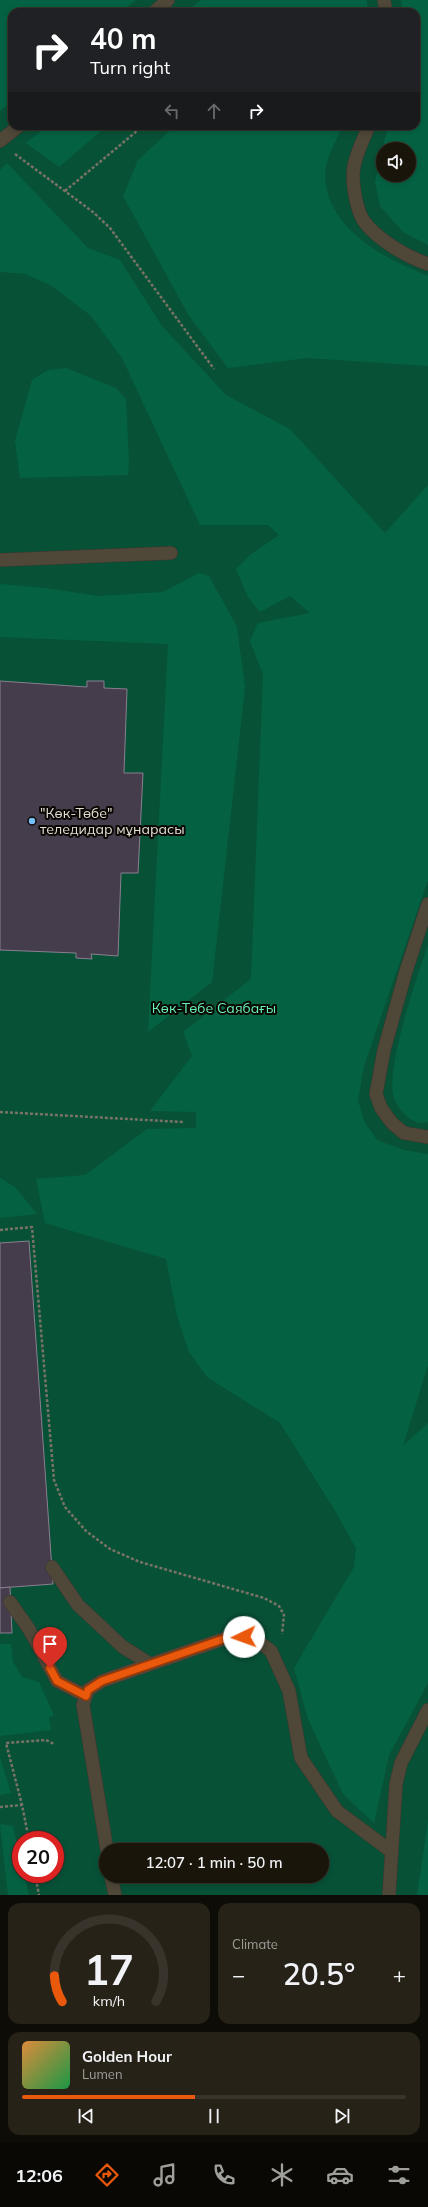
<!DOCTYPE html>
<meta charset="utf-8">
<style>
body{margin:0;font-family:Mulish,sans-serif;background:#272218;color:#f1f3f6;height:100vh;display:flex;flex-direction:column;font-size:15px;white-space:nowrap}
*{box-sizing:border-box;margin:0}
p{font-size:13px;color:#9f9f9c}
.icon{flex:none;width:22px;height:22px;fill:none;stroke:currentColor;stroke-width:2;stroke-linecap:round;stroke-linejoin:round}
.map{position:relative;height:1895px;overflow:hidden}
.drawer{display:flex;flex-direction:column;gap:8px;padding:8px;background:#0e0c06;flex:1}
.drawer>*{flex:none}
.hud{position:absolute;left:8px;top:8px;width:412px;height:122px;border-radius:12px;box-shadow:0 2px 6px #0003,0 0 0 1px #38342b;background:#202124;color:#fff;overflow:hidden}
.buttons{position:absolute;left:376px;top:142px;display:grid;gap:8px}
.buttons a{display:grid;place-items:center;width:40px;height:40px;border-radius:50%;background:#1a150a;box-shadow:0 2px 6px #0003,0 0 0 1px #38342b;font-size:20px}
.speed{position:absolute;left:12px;top:1831px;display:flex;gap:8px;font-size:20px;font-weight:700;text-align:center}
.speed>*{display:grid;place-content:center;width:52px;height:52px;border-radius:50%;background:#1a150a;box-shadow:0 2px 6px #0003,0 0 0 1px #38342b;line-height:1}
.speed .limit{border:6px solid #d22;background:#fff;color:#111}
.pin{position:absolute;display:grid;place-items:center;width:34px;height:34px;color:#fff;margin:-41px -17px;border-radius:50% 50% 50% 0;rotate:-45deg;box-shadow:0 0 4px #0007}
.pin .icon{rotate:45deg}
.me{position:absolute;width:44px;margin:-22px;rotate:267deg;stroke-linejoin:round;filter:drop-shadow(0 0 3px #0008)}
.turn{display:flex;align-items:center;gap:14px;height:84px;padding:0 16px;font-size:18px}
.turn .icon{width:52px;height:52px;stroke-width:2.5}
.turn b{display:block;font-size:28px;line-height:34px}
.lanes{display:flex;align-items:center;height:38px;padding:0 16px;background:#0003;justify-content:center;gap:20px;direction:ltr}
.lanes .off{opacity:.35}
.big{font-size:30px;font-weight:600;line-height:1.1}
.drawer .widget{flex:1;display:flex;flex-direction:column;justify-content:center;gap:6px;min-width:0;padding:0 14px;border-radius:12px;background:#272218}
.drawer .dial{align-items:center;gap:0}
.dial svg{height:104px;overflow:visible;fill:none;stroke:#38342b;stroke-width:7;stroke-linecap:round;text-anchor:middle}
.dial text{fill:#f1f3f6;stroke:none}
.song{display:flex;align-items:center;gap:12px}
.cover{width:48px;height:48px;border-radius:6px;background:linear-gradient(135deg,hsl(30 70% 55%),hsl(140 70% 35%))}
.played{height:4px;border-radius:2px;background:linear-gradient(90deg,#ea580c 45%,#38342b 45%)}
.keys{display:flex;justify-content:space-around;direction:ltr}
.heat{display:flex;justify-content:space-between;align-items:center;font-size:22px;direction:ltr}
.drawer .tiles{flex:1;display:grid;gap:8px;grid-template-columns:1fr 1fr}
.widget:last-child{grid-column:span 2}
.trip{position:absolute;left:99px;top:1843px;width:230px;height:40px;border-radius:20px;background:#1a150a;box-shadow:0 2px 6px #0003,0 0 0 1px #38342b;font-weight:600;line-height:40px;text-align:center}
.menu{display:flex;height:64px;justify-content:space-around;align-items:center;background:#0a0804;color:#9f9f9c}
.menu .icon{width:28px;height:28px}
.menu .current{color:#ea580c}
.menu b{font-size:18px;color:#f1f3f6}
.map>svg:first-child{display:block}
.green{fill:#075137;fill-rule:evenodd}
.forest{fill:#046243;fill-rule:evenodd}
.building{fill:#463d4c;stroke:#897f90}
.lines{fill:none;stroke-linecap:round;stroke-linejoin:round}
.lane-casing{stroke:#3b362f;stroke-width:14}
.path{stroke:#797367;stroke-width:2.5;stroke-dasharray:3 2;stroke-linecap:butt}
.lane{stroke:#4f4838;stroke-width:13}
.route-casing{stroke:#983908;stroke-width:10}
.route{stroke:#ea580c;stroke-width:7}
.poi-dot{fill:#76c0f7;stroke:#0a0703;stroke-width:1.5}
.labels{text-anchor:middle;dominant-baseline:central;stroke-width:4;stroke-linejoin:round;paint-order:stroke}
.poi-label{font-size:14px;fill:#e2ded4;stroke:#0a0703;text-anchor:start}
.park-label{font-size:14px;fill:#68f2b7;stroke:#0a0703}
</style>
<div class="map">
<svg width="428" height="1895" viewBox="0 0 428 1895">
<rect width="100%" height="100%" fill="#231c0d"/>
<path class="green" d="M0 0H428V1895H0ZM12 12H416V126H12ZM383 149H409V175H383ZM21 1840H55V1874H21ZM106 1850H322V1876H106Z"/>
<g class="forest">
<path d="M0 0H136L121 12H12V101L0 111Z"/>
<path d="M201 0H367L368 12H186Z"/>
<path d="M401 0H428V245L403 232 380 206 375 181 388 126H416V12H402ZM383 149H409V175H383Z"/>
<path d="M47 126H107L59 167 26 143Z"/>
<path d="M175 126H343C336 141 324 161 325 178 329 231 386 259 428 276V366L307 358 228 368 189 316 123 196 138 160Z"/>
<path d="M7 163 88 248 120 260 162 326 226 395 290 429 385 533 428 485V880L364 1066 358 1100 364 1121 377 1140 404 1150 428 1154V1365L403 1446 428 1423V1683L389 1755 374 1823 343 1794 308 1719 294 1668 354 1567 356 1548 334 1509 280 1423 207 1377 189 1352 177 1316 166 1259 45 1223 36 1179 85 1175 147 1129 196 1128V1112L150 1111 192 1056 183 1032 251 979 263 674 250 641 258 623 310 613 290 596 260 612 248 597 236 569 250 555 279 535 268 525H200L122 358 91 316 52 286 25 274 0 272V170Z"/>
<path d="M66 368 116 388 126 399 129 461 128 475 20 478 15 441 32 380 48 370Z"/>
<path d="M199 573 209 576 237 627 245 687 212 982 148 1032 168 644 0 637V584L45 588 98 596 163 592Z"/>
<path d="M428 945V1122C425 1123 419 1124 416 1122 405 1118 396 1105 393 1095 387 1065 417 976 428 945Z"/>
<path d="M0 1178 15 1187 37 1214 0 1218Z"/>
<path d="M0 1644H11L13 1662 22 1677 39 1682 54 1716 49 1717 51 1730 0 1736Z"/>
<path d="M0 1757 11 1793 0 1795Z"/>
<path d="M428 1821V1895H417Z"/>
<path d="M0 1824 13 1826 21 1861V1874H24L29 1895H8Z"/>
</g>
<g class="building">
<path d="M0 681 87 687V681H104V688L127 689 124 773H143L138 873H121L118 956 91 954 92 959 76 958V953L0 950Z"/>
<path d="M29 1241 53 1584 0 1588V1243Z"/>
<path d="M10 1587 12 1633H0V1588Z"/>
</g>
<g class="lines">
<defs>
<g id="lane">
<path d="M384 0 386 12"/>
<path d="M154 12 168 0"/>
<path d="M369 126C363 139 357 152 354 166 351 180 356 208 363 220 376 239 407 257 428 264"/>
<path d="M0 141 19 126"/>
<path d="M0 560 171 553"/>
<path d="M428 904 406 971 384 1050 376 1094 381 1108 392 1123 404 1133 428 1137"/>
<path d="M52 1567 78 1605 123 1647 150 1664"/>
<path d="M10 1602 29 1629 57 1681 86 1696"/>
<path d="M107 1850 83 1705 88 1690 102 1681 232 1636 255 1639 271 1651 289 1691 301 1758 337 1811 392 1852"/>
<path d="M111 1876 115 1895"/>
<path d="M389 1895 396 1784 401 1763 428 1710"/>
</g>
</defs>
<use href="#lane" class="lane-casing"/>
<g class="path">
<path d="M15 154 93 212 110 228 214 369"/>
<path d="M65 191 143 126"/>
<path d="M0 1112 183 1122"/>
<path d="M0 1230 32 1227 54 1480 65 1507 86 1531 110 1549 140 1562 264 1598 279 1606 284 1615 282 1634"/>
<path d="M0 1807 22 1805"/>
<path d="M29 1840 22 1805 6 1743 46 1740 54 1744"/>
<path d="M35 1874 39 1895"/>
</g>
<use href="#lane" class="lane"/>
</g>
<g class="lines">
<defs>
<path id="route" d="M50 1668 57 1681 86 1696 88 1690 102 1681 232 1636 244 1637"/>
</defs>
<use href="#route" class="route-casing"/>
<use href="#route" class="route"/>
</g>
<circle class="poi-dot" cx="32" cy="821" r="4"/>
<g class="labels">
<g class="poi-label">
<text x="40" y="813">"Көк-Төбе"<tspan x="40" dy="16">теледидар мұнарасы</tspan></text>
</g>
<g class="park-label">
<text x="214" y="1008">Көк-Төбе Саябағы</text>
</g>
</g>
</svg>
<div class="buttons">
<a><svg class="icon" aria-label="sound" viewBox="0 0 24 24"><path d="M4 9h4l5-4v14l-5-4H4zM17 9q2 3 0 6"/></svg></a>
</div>
<div class="speed"><div class="limit">20</div></div>
<div class="pin" style="left:50px;top:1668px;background:#d93025"><svg class="icon" aria-label="arrive" viewBox="0 0 24 24"><path d="M6 21V4h12l-3 4 3 4H6"/></svg></div>
<svg class="me" style="left:244px;top:1637px" viewBox="-20 -20 40 40"><circle r="19" fill="#fff"/><path d="M0-13L10 11 0 6-10 11z" fill="#ea580c"/></svg>
<div class="trip">12:07 · 1 min · 50 m</div>
<div class="hud">
<div class="turn"><svg class="icon" aria-label="right" viewBox="0 0 24 24"><path d="M7 20v-9h11M14 6l5 5-5 5"/></svg><div><b>40 m</b>Turn right</div></div>
<div class="lanes"><svg class="icon off" aria-label="left" viewBox="0 0 24 24"><path d="M17 20v-9H6M10 6l-5 5 5 5"/></svg><svg class="icon off" aria-label="ahead" viewBox="0 0 24 24"><path d="M12 20V5M6 11l6-6 6 6"/></svg><svg class="icon" aria-label="right" viewBox="0 0 24 24"><path d="M7 20v-9h11M14 6l5 5-5 5"/></svg></div>
</div>
</div>
<section class="drawer">
<div class="tiles">
<div class="widget dial"><svg viewBox="0 0 100 80">
<path d="M14 69A42 42 0 1 1 86 69"/>
<path d="M14 69A42 42 0 0 1 8 49" stroke="#ea580c"/>
<text x="50" y="56" font-size="32" font-weight="700">17</text>
<text x="50" y="72" font-size="11">km/h</text>
</svg></div>
<div class="widget"><p>Climate</p>
<div class="heat"><a>−</a><b class="big">20.5°</b><a>+</a></div>
</div>
<div class="widget">
<div class="song"><i class="cover"></i><div><b>Golden Hour</b><p>Lumen</p></div></div>
<div class="played"></div>
<div class="keys"><svg class="icon" aria-label="previous" viewBox="0 0 24 24"><path d="M18 5L8 12l10 7zM5 5v14"/></svg><svg class="icon" aria-label="pause" viewBox="0 0 24 24"><path d="M8 5v14M16 5v14"/></svg><svg class="icon" aria-label="next" viewBox="0 0 24 24"><path d="M6 5l10 7-10 7zM19 5v14"/></svg></div>
</div>
</div>
</section>
<nav class="menu">
<b>12:06</b>
<svg class="icon current" aria-label="directions" viewBox="0 0 24 24"><path d="M12 3l9 9-9 9-9-9zM9 14v-3h6M13 9l2 2-2 2"/></svg>
<svg class="icon" aria-label="music" viewBox="0 0 24 24"><path d="M9 18V5l10-2v13"/><circle cx="6" cy="18" r="3"/><circle cx="16" cy="16" r="3"/></svg>
<svg class="icon" aria-label="phone" viewBox="0 0 24 24"><path d="M5 4h4l2 5-3 2q2 4 5 5l2-3 5 2v4C11 20 4 13 5 4z"/></svg>
<svg class="icon" aria-label="climate" viewBox="0 0 24 24"><path d="M12 3v18M4 7l16 10M4 17L20 7"/></svg>
<svg class="icon" aria-label="car" viewBox="0 0 24 24"><path d="M5 17H2v-5l4-1 3-4h7l3 4 3 1v5h-3M9 17h6M6 11h13"/><circle cx="7" cy="17" r="2"/><circle cx="17" cy="17" r="2"/></svg>
<svg class="icon" aria-label="filters" viewBox="0 0 24 24"><path d="M4 7h16M4 17h16"/><circle cx="9" cy="7" r="2"/><circle cx="15" cy="17" r="2"/></svg>
</nav>
